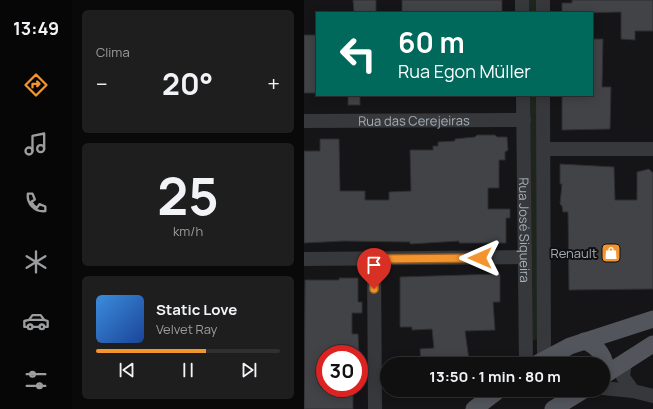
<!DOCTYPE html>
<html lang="pt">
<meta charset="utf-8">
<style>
body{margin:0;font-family:Manrope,sans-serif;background:#1e1e1f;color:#f1f3f6;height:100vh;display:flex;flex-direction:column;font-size:15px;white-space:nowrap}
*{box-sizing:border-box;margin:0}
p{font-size:13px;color:#9c9d9f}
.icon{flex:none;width:22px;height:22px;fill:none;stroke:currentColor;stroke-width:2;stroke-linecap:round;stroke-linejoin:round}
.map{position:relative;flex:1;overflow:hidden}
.side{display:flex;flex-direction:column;gap:10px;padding:10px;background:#090909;width:232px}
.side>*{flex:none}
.guide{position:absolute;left:12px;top:12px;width:277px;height:84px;border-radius:0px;box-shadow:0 2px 10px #0003,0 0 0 1px #303031;background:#00695c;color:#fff;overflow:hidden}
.speed{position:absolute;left:12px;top:345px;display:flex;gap:8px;font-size:20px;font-weight:700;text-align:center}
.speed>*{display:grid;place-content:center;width:52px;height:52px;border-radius:50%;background:#101011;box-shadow:0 2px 10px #0003,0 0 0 1px #303031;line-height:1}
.speed .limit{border:6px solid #d22;background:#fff;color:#111}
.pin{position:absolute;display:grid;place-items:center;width:34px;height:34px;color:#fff;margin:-41px -17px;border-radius:50% 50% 50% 0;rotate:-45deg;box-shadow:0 0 4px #0007}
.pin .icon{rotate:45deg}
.me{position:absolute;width:44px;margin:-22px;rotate:270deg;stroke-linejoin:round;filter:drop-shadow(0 0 3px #0008)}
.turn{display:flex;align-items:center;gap:14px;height:84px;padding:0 16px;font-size:18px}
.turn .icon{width:52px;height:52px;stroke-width:2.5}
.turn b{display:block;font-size:28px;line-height:34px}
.big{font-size:30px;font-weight:700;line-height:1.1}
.side .tile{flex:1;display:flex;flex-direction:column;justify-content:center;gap:6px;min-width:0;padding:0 14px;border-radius:6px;background:#1e1e1f}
.side .dial{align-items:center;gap:0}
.dial b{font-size:52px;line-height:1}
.song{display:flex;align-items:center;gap:12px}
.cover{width:48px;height:48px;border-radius:6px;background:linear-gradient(135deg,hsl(210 70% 55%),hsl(220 70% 35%))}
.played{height:4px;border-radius:2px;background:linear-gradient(90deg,#f4942f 60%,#303031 60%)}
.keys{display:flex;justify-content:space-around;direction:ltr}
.heat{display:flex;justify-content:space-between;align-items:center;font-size:22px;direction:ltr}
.trip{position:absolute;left:76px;top:357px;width:230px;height:40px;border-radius:20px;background:#101011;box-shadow:0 2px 10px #0003,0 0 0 1px #303031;font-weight:700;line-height:40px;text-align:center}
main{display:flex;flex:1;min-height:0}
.tabs{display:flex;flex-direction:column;width:72px;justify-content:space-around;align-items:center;background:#060607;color:#9c9d9f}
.tabs .icon{width:28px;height:28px}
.tabs .selected{color:#f4942f}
.tabs b{font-size:18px;color:#f1f3f6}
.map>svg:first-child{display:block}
.green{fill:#1d251d}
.building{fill:#414347;stroke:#2f2f33}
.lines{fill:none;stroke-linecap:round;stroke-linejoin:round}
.minor{stroke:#36383c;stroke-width:14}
.major{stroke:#52555b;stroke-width:17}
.route-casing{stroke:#9f601f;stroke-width:10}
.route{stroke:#f4942f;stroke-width:7}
.labels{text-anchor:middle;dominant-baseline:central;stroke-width:4;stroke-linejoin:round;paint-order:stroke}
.street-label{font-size:13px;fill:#a6aeb7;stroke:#101012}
.poi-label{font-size:13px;fill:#a6aeb7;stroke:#101012;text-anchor:end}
</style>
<main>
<nav class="tabs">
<b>13:49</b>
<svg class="icon selected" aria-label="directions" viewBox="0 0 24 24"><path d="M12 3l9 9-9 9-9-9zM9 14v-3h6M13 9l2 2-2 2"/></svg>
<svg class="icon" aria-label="music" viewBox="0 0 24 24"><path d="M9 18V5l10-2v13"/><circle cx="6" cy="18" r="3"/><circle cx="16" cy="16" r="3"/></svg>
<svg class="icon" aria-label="phone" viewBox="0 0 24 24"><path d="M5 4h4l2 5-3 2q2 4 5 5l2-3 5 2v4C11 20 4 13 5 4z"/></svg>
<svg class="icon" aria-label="climate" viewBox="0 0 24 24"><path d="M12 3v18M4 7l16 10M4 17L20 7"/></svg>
<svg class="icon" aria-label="car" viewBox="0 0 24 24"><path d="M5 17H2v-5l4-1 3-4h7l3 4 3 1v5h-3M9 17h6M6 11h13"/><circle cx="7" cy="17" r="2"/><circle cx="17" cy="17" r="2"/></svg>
<svg class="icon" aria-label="filters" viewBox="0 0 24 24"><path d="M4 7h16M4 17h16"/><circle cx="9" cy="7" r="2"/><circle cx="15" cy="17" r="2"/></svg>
</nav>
<section class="side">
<div class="tile"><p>Clima</p>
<div class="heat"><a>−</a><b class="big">20°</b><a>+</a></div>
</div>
<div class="tile dial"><b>25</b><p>km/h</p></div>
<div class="tile">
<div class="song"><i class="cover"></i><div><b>Static Love</b><p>Velvet Ray</p></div></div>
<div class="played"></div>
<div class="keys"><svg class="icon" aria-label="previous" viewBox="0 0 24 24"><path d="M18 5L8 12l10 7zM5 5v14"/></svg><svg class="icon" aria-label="pause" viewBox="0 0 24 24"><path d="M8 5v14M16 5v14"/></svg><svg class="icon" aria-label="next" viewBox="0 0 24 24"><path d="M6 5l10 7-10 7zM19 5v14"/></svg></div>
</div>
</section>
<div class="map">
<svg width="349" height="409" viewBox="0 0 349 409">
<rect width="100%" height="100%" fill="#151517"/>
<g class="green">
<rect x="223" y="0" width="11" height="13"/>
<path d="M224 95H235L236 338 227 341Z"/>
</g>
<g class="building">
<path d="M49 0H72V13H50Z"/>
<rect x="98" y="0" width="100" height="13"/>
<path d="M268 0H349V31H331V40L317 39V12L258 13V3H268Z"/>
<rect x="0" y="35" width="13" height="58"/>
<path d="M288 39H299L298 87H307L306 129 258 130V95H288Z"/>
<rect x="44" y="95" width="12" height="10"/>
<path d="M173 135H191L193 137H203L204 150 201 152V160H195V188H184V209H206V218H202V243H155V241L106 244V242L40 241 0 243V151H16V139H35L36 191H61V200H85V192L107 191 106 150H129V146H134V142L151 141V139L171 137Z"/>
<path d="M256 164 310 167 311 200H333V172L345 169 349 173V289L265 290 264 212H259L258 206 256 204 258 184H256Z"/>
<path d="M196 274V302H189L191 330 161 331 165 360 152 361V364H117L116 349 130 348 128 329 108 330V327H96V277Z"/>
<path d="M35 278H54V302H58V313H48V334H54L55 354H21V388H49V409H0L1 280H35Z"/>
</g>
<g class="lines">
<g class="minor">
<path d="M218 0V13"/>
<path d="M239 0V13"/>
<path id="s1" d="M219 95 222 364"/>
<path d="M239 95 240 358"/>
<path id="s2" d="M0 121 220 120"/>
<path d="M240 149H349"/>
<path d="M0 259 221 257"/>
<path d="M70 259 71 409"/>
<path d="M321 361 319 377 329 391"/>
<path d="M299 388 329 391 349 396"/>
</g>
<g class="major">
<path d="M280 341C296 347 302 358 302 374"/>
<path d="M232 364 266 346 349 319"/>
<path d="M299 376 349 344"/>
<path d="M170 409 195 390"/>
<path d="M249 409 280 390"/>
</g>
</g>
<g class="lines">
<defs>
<path id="route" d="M70 289V259L176 258"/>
</defs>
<use href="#route" class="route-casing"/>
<use href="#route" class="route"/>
</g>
<defs>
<symbol id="shop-square" viewBox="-11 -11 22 22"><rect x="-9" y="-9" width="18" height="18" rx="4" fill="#f4942f" stroke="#101012"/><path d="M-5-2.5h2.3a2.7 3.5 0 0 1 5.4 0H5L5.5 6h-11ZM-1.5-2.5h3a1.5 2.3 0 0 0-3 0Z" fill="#fff"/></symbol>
</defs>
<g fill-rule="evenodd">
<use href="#shop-square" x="296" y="242" width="22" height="22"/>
</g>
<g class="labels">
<g class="street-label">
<text stroke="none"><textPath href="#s2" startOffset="110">Rua das Cerejeiras</textPath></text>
<text stroke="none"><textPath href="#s1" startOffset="135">Rua José Siqueira</textPath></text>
</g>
<g class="poi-label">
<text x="293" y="253">Renault</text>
</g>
</g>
</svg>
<div class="speed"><div class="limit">30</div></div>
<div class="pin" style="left:70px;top:289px;background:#d93025"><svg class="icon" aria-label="arrive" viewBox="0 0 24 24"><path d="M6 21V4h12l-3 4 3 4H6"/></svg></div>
<svg class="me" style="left:176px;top:258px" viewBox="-20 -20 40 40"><path d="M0-17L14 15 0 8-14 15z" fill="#f4942f" stroke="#fff" stroke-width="4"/></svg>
<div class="trip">13:50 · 1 min · 80 m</div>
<div class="guide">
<div class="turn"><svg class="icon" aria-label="left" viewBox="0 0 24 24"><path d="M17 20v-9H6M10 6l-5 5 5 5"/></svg><div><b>60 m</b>Rua Egon Müller</div></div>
</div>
</div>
</main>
